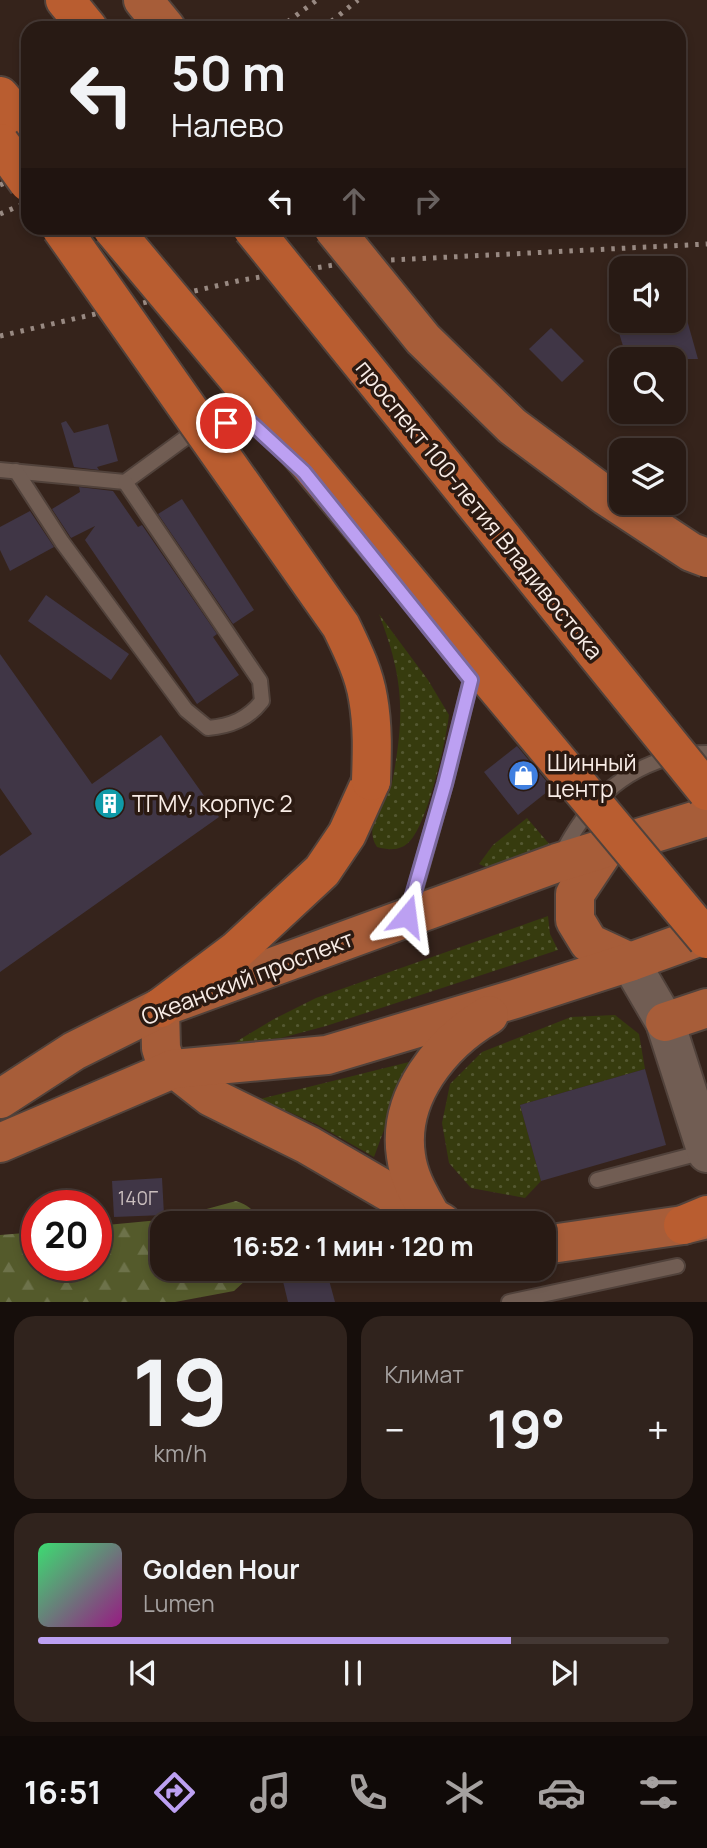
<!DOCTYPE html>
<html lang="ru">
<meta charset="utf-8">
<style>
body{margin:0;font-family:Manrope,sans-serif;background:#30231d;color:#f1f3f6;height:100vh;display:flex;flex-direction:column;font-size:26px;white-space:nowrap}
*{box-sizing:border-box;margin:0}
p{font-size:23px;color:#a5a1a0}
.icon{flex:none;width:38px;height:38px;fill:none;stroke:currentColor;stroke-width:2;stroke-linecap:round;stroke-linejoin:round}
.map{position:relative;height:1302px;overflow:hidden}
.details{display:flex;flex-direction:column;gap:14px;padding:14px;background:#160e0b;flex:1}
.details>*{flex:none}
.hud{position:absolute;left:21px;top:21px;width:665px;height:214px;border-radius:21px;box-shadow:0 4px 10px #0003,0 0 0 2px #443834;background:#281a14;color:#f1f3f6;overflow:hidden}
.tools{position:absolute;left:609px;top:256px;display:grid;gap:14px}
.tools a{display:grid;place-items:center;width:77px;height:77px;border-radius:14px;background:#281a14;box-shadow:0 4px 10px #0003,0 0 0 2px #443834;font-size:35px}
.speed{position:absolute;left:21px;top:1190px;display:flex;gap:14px;font-size:35px;font-weight:700;text-align:center}
.speed>*{display:grid;place-content:center;width:91px;height:91px;border-radius:50%;background:#281a14;box-shadow:0 4px 10px #0003,0 0 0 2px #443834;line-height:1}
.speed .limit{border:10px solid #d22;background:#fff;color:#111}
.pin{position:absolute;display:grid;place-items:center;width:60px;height:60px;color:#fff;margin:-30px;border:4px solid #fff;border-radius:50%;box-shadow:0 2px 7px #0007}
.me{position:absolute;width:77px;margin:-38px;rotate:16deg;stroke-linejoin:round;filter:drop-shadow(0 0 5px #0008)}
.turn{display:flex;align-items:center;gap:24px;height:147px;padding:0 35px;font-size:32px}
.turn .icon{width:91px;height:91px;stroke-width:2.5}
.turn b{display:block;font-size:49px;line-height:60px}
.lanes{display:flex;align-items:center;height:66px;padding:0 35px;background:#0003;justify-content:center;gap:35px;direction:ltr}
.lanes .off{opacity:.35}
.big{font-size:52px;font-weight:700;line-height:1.1}
.details .tile{flex:1;display:flex;flex-direction:column;justify-content:center;gap:10px;min-width:0;padding:0 24px;border-radius:21px;background:#30231d}
.details .dial{align-items:center;gap:0}
.dial b{font-size:91px;line-height:1}
.song{display:flex;align-items:center;gap:21px}
.cover{width:84px;height:84px;border-radius:10px;background:linear-gradient(135deg,hsl(140 70% 55%),hsl(310 70% 35%))}
.played{height:7px;border-radius:4px;background:linear-gradient(90deg,#bca0f2 75%,#443834 75%)}
.keys{display:flex;justify-content:space-around;direction:ltr}
.heat{display:flex;justify-content:space-between;align-items:center;font-size:38px;direction:ltr}
.details .tiles{flex:1;display:grid;gap:14px;grid-template-columns:1fr 1fr}
.tile:last-child{grid-column:span 2}
.trip{position:absolute;left:150px;top:1211px;width:406px;height:70px;border-radius:21px;background:#281a14;box-shadow:0 4px 10px #0003,0 0 0 2px #443834;font-weight:700;line-height:70px;text-align:center}
.menu{display:flex;height:112px;justify-content:space-around;align-items:center;background:#100a08;color:#a5a1a0}
.menu .icon{width:49px;height:49px}
.menu .on{color:#bca0f2}
.menu b{font-size:32px;color:#f1f3f6}
.map>svg:first-child{display:block}
.grass{fill:url(#grass-dots)}
.forest{fill:url(#forest-firs)}
.building{fill:#403646}
.lines{fill:none;stroke-linecap:round;stroke-linejoin:round}
.service-casing{stroke:#51423b;stroke-width:18}
.secondary-casing{stroke:#51423b;stroke-width:42}
.primary-casing{stroke:#51423b;stroke-width:42}
.trunk-casing{stroke:#51423b;stroke-width:42}
.service{stroke:#715d53;stroke-width:14}
.secondary{stroke:#715d53;stroke-width:38}
.primary{stroke:#a75d39;stroke-width:38}
.trunk{stroke:#b95d30;stroke-width:38}
.rail{stroke:#988982;stroke-width:5;stroke-dasharray:3.5 7;stroke-linecap:butt}
.primary-bridge-casing{stroke:#51423b;stroke-width:42;stroke-linecap:butt}
.trunk-bridge-casing{stroke:#51423b;stroke-width:42;stroke-linecap:butt}
.primary-bridge{stroke:#a75d39;stroke-width:38}
.trunk-bridge{stroke:#b95d30;stroke-width:38}
.route-casing{stroke:#7a689d;stroke-width:18}
.route{stroke:#bca0f2;stroke-width:12}
.labels{text-anchor:middle;dominant-baseline:central;stroke-width:7;stroke-linejoin:round;paint-order:stroke}
.number-label{font-size:19px;fill:#cabebe}
.street-label{font-size:23px;fill:#f8ece6;stroke:#2b1a12}
.poi-label{font-size:23px;fill:#f8ece6;stroke:#2b1a12;text-anchor:start}
</style>
<div class="map">
<svg width="707" height="1302" viewBox="0 0 707 1302">
<defs>
<pattern id="grass-dots" width="8" height="8" patternUnits="userSpaceOnUse" patternTransform="scale(1.75)"><rect width="8" height="8" fill="#363b0e"/><path d="M2 2h.1M6 6h.1" fill="none" stroke="#545831" stroke-width="1.8" stroke-linecap="round"/></pattern>
<pattern id="forest-firs" width="22" height="20" patternUnits="userSpaceOnUse" patternTransform="scale(1.75)"><rect width="22" height="20" fill="#545a2b"/><path d="M5 1l3.5 6h-7zM16 11l3.5 6h-7z" fill="#6d724a"/></pattern>
</defs>
<rect width="100%" height="100%" fill="#35231b"/>
<g class="grass">
<path d="M379 614 428 680 449 715C446 741 427 827 408 843 399 851 388 850 377 847 362 824 387 805 392 783 405 715 404 679 379 614Z"/>
<path d="M527 818 550 845 488 868 479 864 493 845Z"/>
<path d="M548 916 550 934 558 950 326 1026 281 1038 234 1043 274 1019 316 998Z"/>
<path d="M615 1015 639 1034 645 1069 520 1105 541 1181 525 1198 471 1188 449 1163 442 1123 450 1084 482 1052 571 1017Z"/>
<path d="M409 1062 374 1157 316 1124 260 1099Z"/>
</g>
<path class="forest" d="M236 1201C246 1204 258 1212 261 1223H163V1269H258L234 1291 175 1302H0V1235L37 1232V1265H96V1226L170 1219Z"/>
<g class="building">
<path d="M615 320H687L698 359H627Z"/>
<path d="M551 328 584 361 562 382 529 349Z"/>
<path d="M66 421 74 433 108 424 118 461 97 467 99 470 74 467 61 423Z"/>
<path d="M79 487 113 491 138 527 142 525 217 634 213 637 239 675 197 704 85 540 95 526 71 538 52 509 80 492Z"/>
<path d="M182 499 254 610 233 624 158 514Z"/>
<path d="M30 511 54 547 10 571 0 550V527Z"/>
<path d="M46 595 129 654 111 680 28 621Z"/>
<path d="M0 654 92 784 161 735 219 817 0 972V856L32 834 0 788Z"/>
<path d="M517 746 552 788 518 815 484 772Z"/>
<path d="M645 1069 666 1145 541 1181 520 1105Z"/>
<path d="M162 1178 164 1215 114 1217 112 1181Z"/>
<path d="M311 1211 314 1223H268Z"/>
<path d="M280 1269H326L335 1302H288Z"/>
</g>
<g class="lines">
<defs>
<g id="service">
<path d="M0 470 125 482 203 425 249 421 262 433"/>
<path d="M16 471 62 542 186 710 208 728C231 726 248 719 262 701L260 681 125 482"/>
<path d="M561 855C586 806 619 770 675 756 685 753 697 753 707 753"/>
<path d="M409 911 445 784 471 680 463 669"/>
<path d="M597 1180 704 1152"/>
<path d="M509 1302 677 1266"/>
</g>
<path id="secondary" d="M630 962 665 1022 707 1153"/>
<g id="primary">
<path d="M143 0 166 28"/>
<path d="M605 849 575 894V920L589 943 630 962"/>
<path d="M160 1008 161 1048 165 1061 211 1097 308 1145 442 1223"/>
<path d="M665 1022 707 1008"/>
<path d="M0 1099 74 1051 160 1008 557 863 707 817"/>
<path d="M0 1143 173 1069 327 1055 515 999 630 962 707 934"/>
<path d="M431 1216C420 1196 409 1179 406 1156 397 1097 441 1043 489 1015"/>
<path d="M544 1245 683 1225 707 1219"/>
</g>
<g id="trunk">
<path d="M65 0 88 28"/>
<path d="M0 96 28 129"/>
<path d="M160 1008 237 950 322 871 347 834 371 781"/>
<path d="M683 1225 707 1215"/>
</g>
</defs>
<use href="#service" class="service-casing"/>
<use href="#secondary" class="secondary-casing"/>
<use href="#primary" class="primary-casing"/>
<use href="#trunk" class="trunk-casing"/>
<use href="#service" class="service"/>
<use href="#secondary" class="secondary"/>
<use href="#primary" class="primary"/>
<use href="#trunk" class="trunk"/>
<g class="rail">
<path d="M279 28 317 0"/>
<path d="M323 28 358 0"/>
<path d="M0 185 28 173"/>
<path d="M0 214 28 202"/>
<path d="M0 336 242 280 352 262 707 244"/>
</g>
<defs>
<path id="primary-bridge" d="M333 228 423 339 512 426 606 496 691 552 707 558"/>
<g id="trunk-bridge">
<path d="M0 143 28 182"/>
<path d="M61 228 341 626C352 649 364 673 368 698 373 726 372 753 371 781"/>
<path d="M112 228 707 939"/>
<path d="M252 228 707 791"/>
</g>
</defs>
<use href="#primary-bridge" class="primary-bridge-casing"/>
<use href="#trunk-bridge" class="trunk-bridge-casing"/>
<use href="#primary-bridge" class="primary-bridge"/>
<use href="#trunk-bridge" class="trunk-bridge"/>
</g>
<g class="lines">
<defs>
<path id="route" d="M226 423 249 421 304 472 471 680 445 784 407 916"/>
</defs>
<use href="#route" class="route-casing"/>
<use href="#route" class="route"/>
</g>
<defs>
<symbol id="shop-disc" viewBox="-11 -11 22 22"><circle r="9.5" fill="#3f7fe0" stroke="#2b1a12"/><path d="M-5-2.5h2.3a2.7 3.5 0 0 1 5.4 0H5L5.5 6h-11ZM-1.5-2.5h3a1.5 2.3 0 0 0-3 0Z" fill="#fff"/></symbol>
<symbol id="building-disc" viewBox="-11 -11 22 22"><circle r="9.5" fill="#0f9aa8" stroke="#2b1a12"/><path d="M-4-6H4V6H1V3H-1V6H-4ZM-2.5-4.3h1.7v1.8h-1.7ZM.8-4.3h1.7v1.8H.8ZM-2.5-1h1.7V.8h-1.7ZM.8-1h1.7V.8H.8Z" fill="#fff"/></symbol>
</defs>
<g fill-rule="evenodd">
<use href="#shop-disc" x="506" y="758" width="35" height="35"/>
<use href="#building-disc" x="92" y="786" width="35" height="35"/>
</g>
<g class="labels">
<g class="number-label">
<text x="138" y="1198">140Г</text>
</g>
<g class="street-label">
<text transform="translate(480 509) rotate(51)">проспект 100-летия Владивостока</text>
<text transform="translate(247 977) rotate(-21)">Океанский проспект</text>
</g>
<g class="poi-label">
<text x="547" y="762">Шинный<tspan x="547" dy="26">центр</tspan></text>
<text x="132" y="803">ТГМУ, корпус 2</text>
</g>
</g>
</svg>
<div class="tools">
<a><svg class="icon" aria-label="sound" viewBox="0 0 24 24"><path d="M4 9h4l5-4v14l-5-4H4zM17 9q2 3 0 6"/></svg></a>
<a><svg class="icon" aria-label="search" viewBox="0 0 24 24"><circle cx="10" cy="10" r="6"/><path d="M15 15l6 6"/></svg></a>
<a><svg class="icon" aria-label="layers" viewBox="0 0 24 24"><path d="M12 4l9 5-9 5-9-5zM3 14l9 5 9-5"/></svg></a>
</div>
<div class="speed"><div class="limit">20</div></div>
<div class="pin" style="left:226px;top:423px;background:#d93025"><svg class="icon" aria-label="arrive" viewBox="0 0 24 24"><path d="M6 21V4h12l-3 4 3 4H6"/></svg></div>
<svg class="me" style="left:407px;top:916px" viewBox="-20 -20 40 40"><path d="M0-17L14 15 0 8-14 15z" fill="#bca0f2" stroke="#fff" stroke-width="4"/></svg>
<div class="trip">16:52 · 1 мин · 120 m</div>
<div class="hud">
<div class="turn"><svg class="icon" aria-label="left" viewBox="0 0 24 24"><path d="M17 20v-9H6M10 6l-5 5 5 5"/></svg><div><b>50 m</b>Налево</div></div>
<div class="lanes"><svg class="icon" aria-label="left" viewBox="0 0 24 24"><path d="M17 20v-9H6M10 6l-5 5 5 5"/></svg><svg class="icon off" aria-label="ahead" viewBox="0 0 24 24"><path d="M12 20V5M6 11l6-6 6 6"/></svg><svg class="icon off" aria-label="right" viewBox="0 0 24 24"><path d="M7 20v-9h11M14 6l5 5-5 5"/></svg></div>
</div>
</div>
<section class="details">
<div class="tiles">
<div class="tile dial"><b>19</b><p>km/h</p></div>
<div class="tile"><p>Климат</p>
<div class="heat"><a>−</a><b class="big">19°</b><a>+</a></div>
</div>
<div class="tile">
<div class="song"><i class="cover"></i><div><b>Golden Hour</b><p>Lumen</p></div></div>
<div class="played"></div>
<div class="keys"><svg class="icon" aria-label="previous" viewBox="0 0 24 24"><path d="M18 5L8 12l10 7zM5 5v14"/></svg><svg class="icon" aria-label="pause" viewBox="0 0 24 24"><path d="M8 5v14M16 5v14"/></svg><svg class="icon" aria-label="next" viewBox="0 0 24 24"><path d="M6 5l10 7-10 7zM19 5v14"/></svg></div>
</div>
</div>
</section>
<nav class="menu">
<b>16:51</b>
<svg class="icon on" aria-label="directions" viewBox="0 0 24 24"><path d="M12 3l9 9-9 9-9-9zM9 14v-3h6M13 9l2 2-2 2"/></svg>
<svg class="icon" aria-label="music" viewBox="0 0 24 24"><path d="M9 18V5l10-2v13"/><circle cx="6" cy="18" r="3"/><circle cx="16" cy="16" r="3"/></svg>
<svg class="icon" aria-label="phone" viewBox="0 0 24 24"><path d="M5 4h4l2 5-3 2q2 4 5 5l2-3 5 2v4C11 20 4 13 5 4z"/></svg>
<svg class="icon" aria-label="climate" viewBox="0 0 24 24"><path d="M12 3v18M4 7l16 10M4 17L20 7"/></svg>
<svg class="icon" aria-label="car" viewBox="0 0 24 24"><path d="M5 17H2v-5l4-1 3-4h7l3 4 3 1v5h-3M9 17h6M6 11h13"/><circle cx="7" cy="17" r="2"/><circle cx="17" cy="17" r="2"/></svg>
<svg class="icon" aria-label="filters" viewBox="0 0 24 24"><path d="M4 7h16M4 17h16"/><circle cx="9" cy="7" r="2"/><circle cx="15" cy="17" r="2"/></svg>
</nav>
